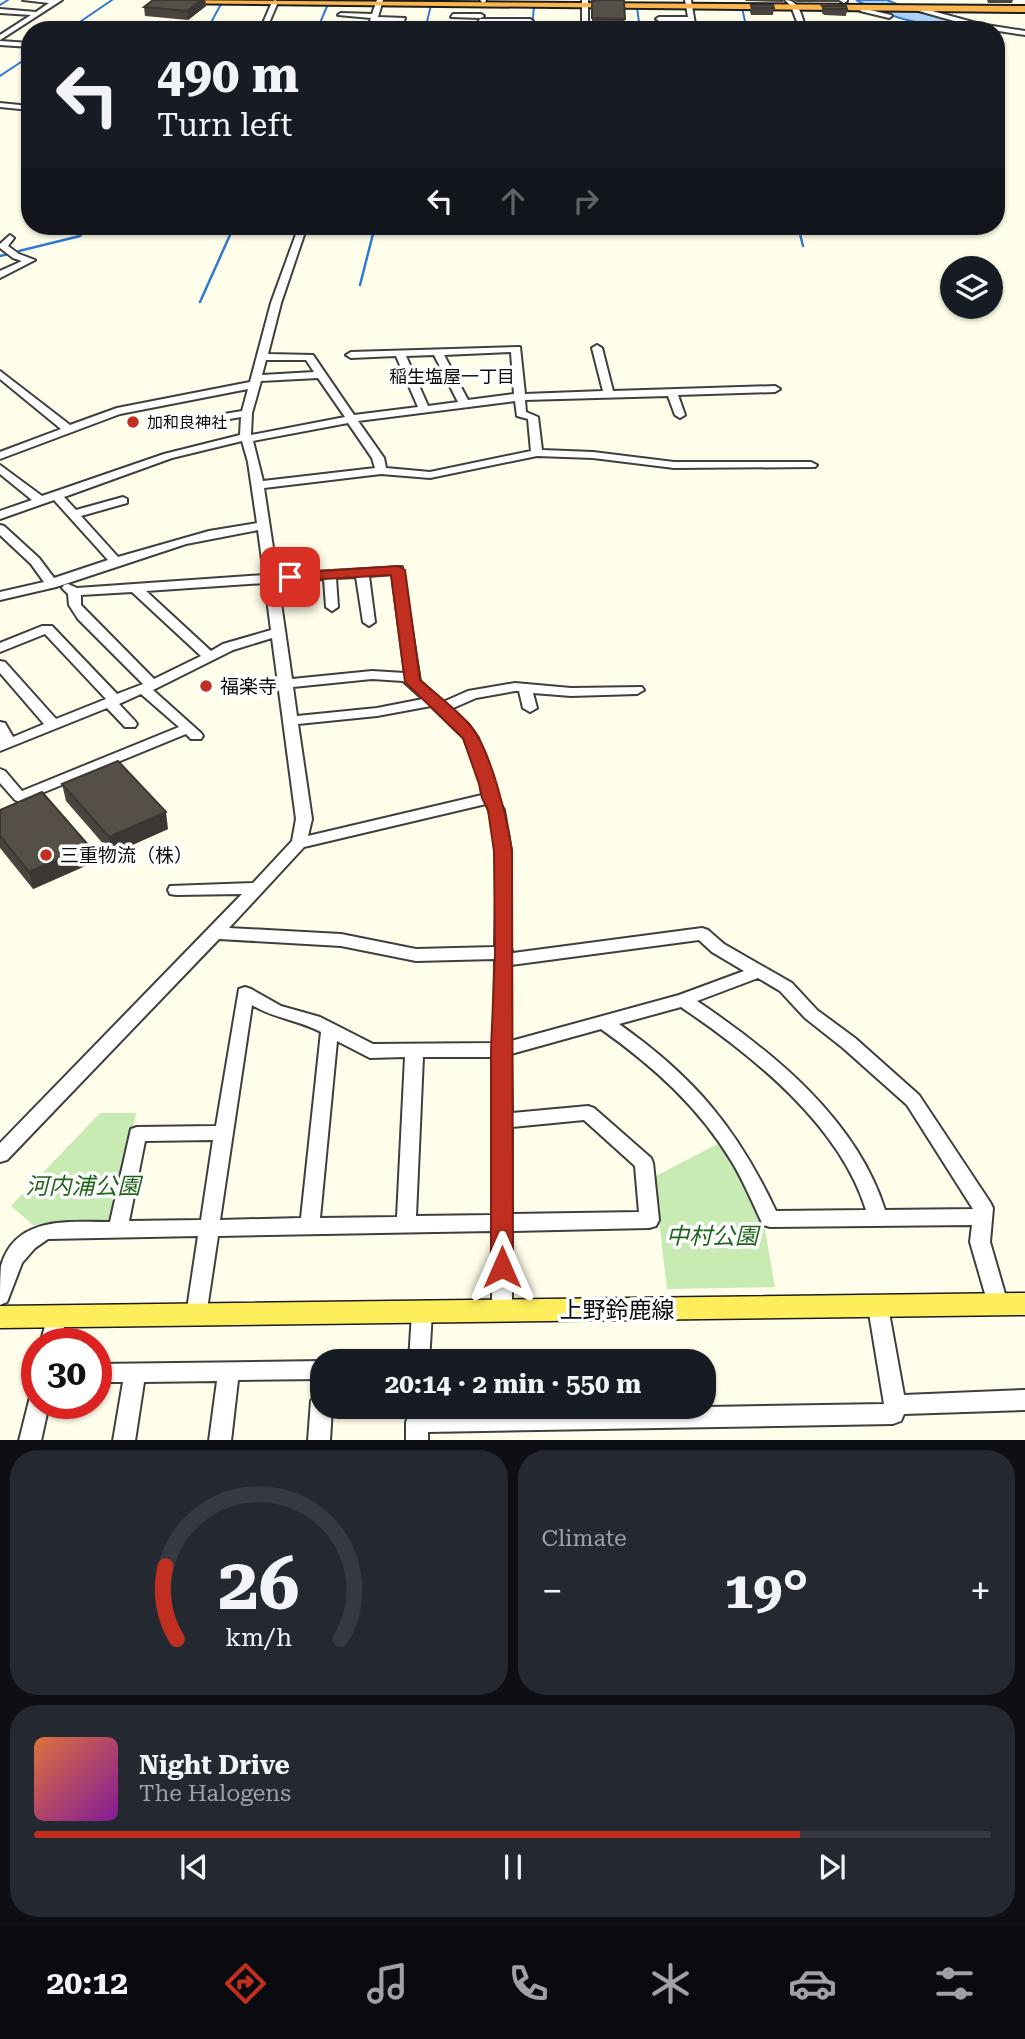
<!DOCTYPE html>
<meta charset="utf-8">
<style>
body{margin:0;font-family:"Roboto Serif","Noto Sans JP",serif;background:#242831;color:#f1f3f6;height:100vh;display:flex;flex-direction:column;font-size:26px;white-space:nowrap}
*{box-sizing:border-box;margin:0}
p{font-size:23px;color:#9ea1a6}
.icon{flex:none;width:38px;height:38px;fill:none;stroke:currentColor;stroke-width:2;stroke-linecap:round;stroke-linejoin:round}
.map{position:relative;height:1440px;overflow:hidden}
.sheet{display:flex;flex-direction:column;gap:10px;padding:10px;background:#0d0f14;flex:1}
.sheet>*{flex:none}
.hud{position:absolute;left:21px;top:21px;width:984px;height:214px;border-radius:28px;box-shadow:0 2px 5px #0004;background:#171b24;color:#f1f3f6;overflow:hidden}
.buttons{position:absolute;left:940px;top:256px;display:grid;gap:14px}
.buttons a{display:grid;place-items:center;width:63px;height:63px;border-radius:50%;background:#171b24;box-shadow:0 2px 5px #0004;font-size:35px}
.speed{position:absolute;left:21px;top:1328px;display:flex;gap:14px;font-size:35px;font-weight:700;text-align:center}
.speed>*{display:grid;place-content:center;width:91px;height:91px;border-radius:50%;background:#171b24;box-shadow:0 2px 5px #0004;line-height:1}
.speed .limit{border:10px solid #d22;background:#fff;color:#111}
.pin{position:absolute;display:grid;place-items:center;width:60px;height:60px;color:#fff;margin:-30px;border-radius:14px;box-shadow:0 4px 10px #0006}
.me{position:absolute;width:77px;margin:-38px;rotate:0deg;stroke-linejoin:round;filter:drop-shadow(0 0 5px #0008)}
.turn{display:flex;align-items:center;gap:24px;height:147px;padding:0 21px;font-size:32px}
.turn .icon{width:91px;height:91px;stroke-width:2.5}
.turn b{display:block;font-size:49px;line-height:60px}
.lanes{display:flex;align-items:center;height:66px;padding:0 21px;background:#0003;justify-content:center;gap:35px;direction:ltr}
.lanes .off{opacity:.35}
.big{font-size:52px;font-weight:700;line-height:1.1}
.sheet .tile{flex:1;display:flex;flex-direction:column;justify-content:center;gap:10px;min-width:0;padding:0 24px;border-radius:28px;background:#242831}
.sheet .dial{align-items:center;gap:0}
.dial svg{height:182px;overflow:visible;fill:none;stroke:#363941;stroke-width:7;stroke-linecap:round;text-anchor:middle}
.dial text{fill:#f1f3f6;stroke:none}
.song{display:flex;align-items:center;gap:21px}
.cover{width:84px;height:84px;border-radius:10px;background:linear-gradient(135deg,hsl(20 70% 55%),hsl(290 70% 35%))}
.played{height:7px;border-radius:4px;background:linear-gradient(90deg,#c02f1f 80%,#363941 80%)}
.keys{display:flex;justify-content:space-around;direction:ltr}
.heat{display:flex;justify-content:space-between;align-items:center;font-size:38px;direction:ltr}
.sheet .tiles{flex:1;display:grid;gap:10px;grid-template-columns:1fr 1fr}
.tile:last-child{grid-column:span 2}
.trip{position:absolute;left:310px;top:1349px;width:406px;height:70px;border-radius:28px;background:#171b24;box-shadow:0 2px 5px #0004;font-weight:700;line-height:70px;text-align:center}
.tab-bar{display:flex;height:112px;justify-content:space-around;align-items:center;background:#090b0e;color:#9ea1a6}
.tab-bar .icon{width:49px;height:49px}
.tab-bar .active{color:#c02f1f}
.tab-bar b{font-size:32px;color:#f1f3f6}
.map>svg:first-child{display:block}
.green{fill:#c8eab3}
.water{fill:#add1f8;stroke:#317ad2;stroke-width:2}
.lines{fill:none;stroke-linecap:round;stroke-linejoin:round}
.stream-far1{stroke:#317ad2;stroke-width:2}
.stream{stroke:#317ad2;stroke-width:2.5}
.minor-casing{stroke:#3f3f3f;stroke-width:4}
.major-casing{stroke:#1d1d1d;stroke-width:3}
.highway-casing{stroke:#1d1d1d;stroke-width:4}
.minor{fill:#fff;fill-rule:evenodd}
.major{fill:#feee5c;fill-rule:evenodd}
.highway{fill:#fab64d;fill-rule:evenodd}
.wall{fill:#49443e}
.shaded-wall{fill:#3c3732}
.building{fill:#554f48;stroke:#3c3732;stroke-width:2}
.route{fill:#c02f1f;stroke:#7d1f14;stroke-width:2}
.poi-dot{fill:#c02f1f;stroke:#fff;stroke-width:2.5}
.labels{text-anchor:middle;dominant-baseline:central;stroke-width:7;stroke-linejoin:round;paint-order:stroke}
.far-poi-label{font-size:16px;fill:#0c0c0c;stroke:#fff;text-anchor:start}
.far-neighbourhood-label{font-size:18px;fill:#0c0c0c;stroke:#fff}
.poi-label{font-size:19px;fill:#0c0c0c;stroke:#fff;text-anchor:start}
.near-park-label{font-size:23px;font-style:italic;fill:#1f651a;stroke:#fff}
.near-street-label{font-size:23px;fill:#0c0c0c;stroke:#fff}
</style>
<div class="map">
<svg width="1025" height="1441" viewBox="0 0 1025 1441">
<rect width="100%" height="100%" fill="#fffeea"/>
<g class="green">
<path d="M100 1113H136L115 1217 108 1223 33 1225 11 1206Z"/>
<path d="M723 1141 748 1183 765 1230 775 1287 667 1289 654 1177Z"/>
</g>
<path class="water" d="M856 0H887L914 11 992 30C946 30 898 23 856 0Z"/>
<g class="lines">
<g class="stream-far1">
<path d="M0 5 8 0"/>
<path d="M637 7 640 30"/>
<path d="M742 8 747 30"/>
<path d="M68 30 112 0"/>
<path d="M207 30 221 4"/>
<path d="M317 30 328 4"/>
<path d="M425 30 431 5"/>
<path d="M532 30 534 6"/>
<path d="M0 76 30 56"/>
</g>
<g class="stream">
<path d="M798 226 803 246"/>
<path d="M19 251 80 236 88 226"/>
<path d="M0 256 8 254"/>
<path d="M360 285 375 226"/>
<path d="M200 302 234 226"/>
</g>
<defs>
<g id="minor">
<path d="M23 0H62L0 40V35L31 15 0 13V9L36 12 49 3Z"/>
<path d="M275 0 278 2 266 30H260L272 2Z"/>
<path d="M377 0H383L378 17 405 18 401 30H395L399 21H376L373 30H367L371 18 338 15 341 13 372 14Z"/>
<path d="M480 0H486V1L483 3Z"/>
<path d="M582 0H588V30L540 26 543 24 582 25Z"/>
<path d="M685 0H691L696 30H690L688 21H659L656 19 659 17H688Z"/>
<path d="M785 0C800 0 802 18 806 30H762L799 27 791 6Z"/>
<path d="M839 0H847V1L844 3Z"/>
<path d="M914 6 980 24 1025 31V35L979 28 912 9Z"/>
<path d="M862 8 891 15 892 16 889 18 860 11Z"/>
<path d="M453 14H481L484 16 481 18 451 17Z"/>
<path d="M480 19H530L533 21 530 23 478 22Z"/>
<path d="M0 41 30 43V47L0 45Z"/>
<path d="M0 103 30 106V110L0 107Z"/>
<path d="M299 226H307L281 303 268 354 313 355 354 415 418 407 396 356 351 358 346 355 351 352 520 347 525 394 603 391 592 348 597 345 602 348 613 391 775 386 780 389 775 392 678 395 685 415 680 418 675 415 668 396 525 400 526 412 538 417 542 450 593 452 674 462H811L817 465 815 467 674 468 593 458 537 456 430 478 381 474 264 488 277 574 402 567 420 681 443 702 468 691 515 683 571 688 642 687 644 690 637 694 571 696 533 693 537 708 530 712 523 708 519 691H515L476 698 451 709 468 724 478 738 495 784 497 798 504 810 511 851V949L513 953 702 928 708 930 724 944 792 983 817 1010 855 1038 919 1095 990 1202 993 1208 990 1242 1008 1304 1005 1310 998 1313 991 1310 988 1304 970 1242 972 1225 770 1227 763 1225C753 1204 744 1182 732 1162 699 1107 653 1066 601 1029L511 1054 512 1113 588 1106 594 1108 651 1158 653 1163 659 1220 656 1226 649 1228 512 1231V1311L509 1317 502 1320 495 1317 492 1311V1231L218 1236 206 1316 203 1322 196 1325 189 1322 186 1316 198 1236 48 1239 35 1248 22 1263 7 1302 0 1305C0 1293 0 1277 1 1266 15 1215 70 1222 110 1222L131 1129 137 1127 216 1126 239 989 245 987 251 989 281 1006 320 1017 373 1044 494 1043 495 959 416 961 341 946 219 939 7 1160 0 1162V1143L242 894 176 895 170 894 168 890 170 886 253 883 292 841 296 819 272 638 233 650 153 690 201 733 203 736 201 739H191L186 734 20 802 15 800 0 783V769L5 771 22 791 179 727 141 694 119 704 135 721 137 724 135 727H125L107 708 0 751V722L5 723 13 737 44 724 0 673V661L5 662 56 719 106 699 45 634 0 652V643L42 626H52L117 694 143 684 78 619 69 605 68 594 62 588 64 585 68 584 77 588 264 575 258 530 186 544 56 587 0 600V592L44 582 31 564 0 535V525L4 526 39 558 54 578 108 560 54 500 0 519V511L32 500 0 474V465L42 496 164 454 240 435 241 417 171 429 166 426 171 423 242 411 248 389 120 414 0 459V452L61 429 0 379V371L70 425 117 408 250 382 271 303ZM511 352 514 394 468 400 444 355ZM434 355 458 402 428 406 406 356ZM266 360H306L314 372 262 375ZM318 378 345 417 251 435 252 413 261 381ZM515 401 517 416 528 419 531 451 430 472 386 468 384 458 358 421ZM348 423 372 458 375 468 263 481 253 441ZM242 441 248 462 257 523 209 531 118 557 81 516 127 503V499L123 497 76 510 64 497 172 458ZM392 574 405 673 372 671 292 679 278 582 324 579 326 607 332 611 338 607 336 578 356 577 363 622 369 626 375 622 369 576ZM265 583 271 630 223 644 211 651 146 591ZM132 592 201 656 154 679 81 605V595ZM372 679 403 681 423 699 377 708 297 716 293 687ZM431 706 464 738 481 784 482 795 308 836 312 819 298 724 377 716ZM486 804C501 830 495 914 495 947L416 949 341 934 229 928 304 847ZM699 940 712 952 744 971 679 995 511 1041V965ZM758 978 780 991 805 1018 843 1048 907 1105 973 1209 885 1210C857 1120 773 1052 697 1001ZM252 1005C276 1019 298 1020 321 1032L301 1218 220 1220ZM681 1007C752 1055 840 1125 866 1210L776 1211C737 1128 694 1077 619 1024ZM337 1041 370 1058 405 1057 397 1217 320 1218ZM423 1057H494L493 1215 416 1216ZM584 1120 635 1166 639 1212 512 1214V1127ZM213 1140 201 1220 129 1221 145 1141Z"/>
<path d="M10 235 14 238 8 246 19 254 35 260 0 278V271L22 261 13 258 0 248V244Z"/>
<path d="M878 1298 885 1301 888 1307 904 1395 1025 1390V1410L904 1414 901 1421 893 1424 428 1432V1441H406V1422L409 1415 417 1412 884 1404 868 1307 871 1301Z"/>
<path d="M422 1303 429 1306 432 1312 429 1362H409L412 1312 415 1306Z"/>
<path d="M56 1309 63 1312 66 1318 60 1344H40L49 1312Z"/>
<path d="M322 1361 324 1362H322V1379L238 1380 231 1441H209L217 1381 144 1382 135 1441H113L123 1382H96V1364Z"/>
<path d="M322 1391V1407H332L330 1441H308L311 1401 315 1394Z"/>
<path d="M37 1395V1404H49L41 1441H19L30 1397Z"/>
</g>
<path id="major" d="M1025 1293V1315L0 1328V1306Z"/>
<path id="highway" d="M156 0 1025 6V12L160 3Z"/>
</defs>
<use href="#minor" class="minor-casing"/>
<use href="#major" class="major-casing"/>
<use href="#highway" class="highway-casing"/>
<use href="#minor" class="minor"/>
<use href="#major" class="major"/>
<use href="#highway" class="highway"/>
</g>
<g class="wall">
<path d="M153 0H205L206 6 188 20 145 16 144 7Z"/>
<path d="M599 0H624L625 30H592V1H600Z"/>
<path d="M745 0H784L783 2 746 1Z"/>
<path d="M792 0H838V2H797Z"/>
<path d="M987 0H1013L1012 3H988Z"/>
<path d="M751 5 774 8 773 15H751L750 12Z"/>
<path d="M822 6 847 9 846 16 824 15 822 13Z"/>
<path d="M62 784 168 829 112 854 66 801Z"/>
<path d="M0 810 89 846 92 863 33 889 0 848Z"/>
</g>
<g class="shaded-wall">
<path d="M201 0H205L206 6 188 20 187 11Z"/>
<path d="M166 812 168 829 112 854 109 837Z"/>
<path d="M89 846 92 863 33 889 29 872Z"/>
</g>
<g class="building">
<path d="M153 0H201L187 11 144 7Z"/>
<path d="M600 0H624L625 19 592 18V1Z"/>
<path d="M751 5H773L774 8H752Z"/>
<path d="M822 6H846L847 9H825Z"/>
<path d="M118 761 166 812 109 837 62 784Z"/>
<path d="M42 792 89 846 29 872 0 836V810Z"/>
</g>
<path class="route" d="M398 566 405 570 420 680C436 694 455 708 469 724 491 749 507 818 512 851L513 1267 510 1273 502 1276 494 1273 491 1267V1050L495 953 494 851 488 810 482 798 479 784 463 738 405 682 391 575 290 581 283 577 290 573Z"/>
<g class="poi-dot">
<circle cx="133" cy="422" r="7"/>
<circle cx="206" cy="686" r="7"/>
<circle cx="46" cy="855" r="7"/>
</g>
<g class="labels">
<g class="far-poi-label">
<text x="147" y="422">加和良神社</text>
</g>
<g class="far-neighbourhood-label">
<text x="452" y="376">稲生塩屋一丁目</text>
</g>
<g class="poi-label">
<text x="220" y="686">福楽寺</text>
<text x="60" y="855">三重物流（株）</text>
</g>
<g class="near-park-label">
<text x="83" y="1186">河内浦公園</text>
<text x="712" y="1236">中村公園</text>
</g>
<g class="near-street-label">
<text x="617" y="1310">上野鈴鹿線</text>
</g>
</g>
</svg>
<div class="buttons">
<a><svg class="icon" aria-label="layers" viewBox="0 0 24 24"><path d="M12 4l9 5-9 5-9-5zM3 14l9 5 9-5"/></svg></a>
</div>
<div class="speed"><div class="limit">30</div></div>
<div class="pin" style="left:290px;top:577px;background:#d93025"><svg class="icon" aria-label="arrive" viewBox="0 0 24 24"><path d="M6 21V4h12l-3 4 3 4H6"/></svg></div>
<svg class="me" style="left:502px;top:1267px" viewBox="-20 -20 40 40"><path d="M0-17L14 15 0 8-14 15z" fill="#c02f1f" stroke="#fff" stroke-width="4"/></svg>
<div class="trip">20:14 · 2 min · 550 m</div>
<div class="hud">
<div class="turn"><svg class="icon" aria-label="left" viewBox="0 0 24 24"><path d="M17 20v-9H6M10 6l-5 5 5 5"/></svg><div><b>490 m</b>Turn left</div></div>
<div class="lanes"><svg class="icon" aria-label="left" viewBox="0 0 24 24"><path d="M17 20v-9H6M10 6l-5 5 5 5"/></svg><svg class="icon off" aria-label="ahead" viewBox="0 0 24 24"><path d="M12 20V5M6 11l6-6 6 6"/></svg><svg class="icon off" aria-label="right" viewBox="0 0 24 24"><path d="M7 20v-9h11M14 6l5 5-5 5"/></svg></div>
</div>
</div>
<section class="sheet">
<div class="tiles">
<div class="tile dial"><svg viewBox="0 0 100 80">
<path d="M14 69A42 42 0 1 1 86 69"/>
<path d="M14 69A42 42 0 0 1 9 37" stroke="#c02f1f"/>
<text x="50" y="56" font-size="32" font-weight="700">26</text>
<text x="50" y="72" font-size="11">km/h</text>
</svg></div>
<div class="tile"><p>Climate</p>
<div class="heat"><a>−</a><b class="big">19°</b><a>+</a></div>
</div>
<div class="tile">
<div class="song"><i class="cover"></i><div><b>Night Drive</b><p>The Halogens</p></div></div>
<div class="played"></div>
<div class="keys"><svg class="icon" aria-label="previous" viewBox="0 0 24 24"><path d="M18 5L8 12l10 7zM5 5v14"/></svg><svg class="icon" aria-label="pause" viewBox="0 0 24 24"><path d="M8 5v14M16 5v14"/></svg><svg class="icon" aria-label="next" viewBox="0 0 24 24"><path d="M6 5l10 7-10 7zM19 5v14"/></svg></div>
</div>
</div>
</section>
<nav class="tab-bar">
<b>20:12</b>
<svg class="icon active" aria-label="directions" viewBox="0 0 24 24"><path d="M12 3l9 9-9 9-9-9zM9 14v-3h6M13 9l2 2-2 2"/></svg>
<svg class="icon" aria-label="music" viewBox="0 0 24 24"><path d="M9 18V5l10-2v13"/><circle cx="6" cy="18" r="3"/><circle cx="16" cy="16" r="3"/></svg>
<svg class="icon" aria-label="phone" viewBox="0 0 24 24"><path d="M5 4h4l2 5-3 2q2 4 5 5l2-3 5 2v4C11 20 4 13 5 4z"/></svg>
<svg class="icon" aria-label="climate" viewBox="0 0 24 24"><path d="M12 3v18M4 7l16 10M4 17L20 7"/></svg>
<svg class="icon" aria-label="car" viewBox="0 0 24 24"><path d="M5 17H2v-5l4-1 3-4h7l3 4 3 1v5h-3M9 17h6M6 11h13"/><circle cx="7" cy="17" r="2"/><circle cx="17" cy="17" r="2"/></svg>
<svg class="icon" aria-label="filters" viewBox="0 0 24 24"><path d="M4 7h16M4 17h16"/><circle cx="9" cy="7" r="2"/><circle cx="15" cy="17" r="2"/></svg>
</nav>
